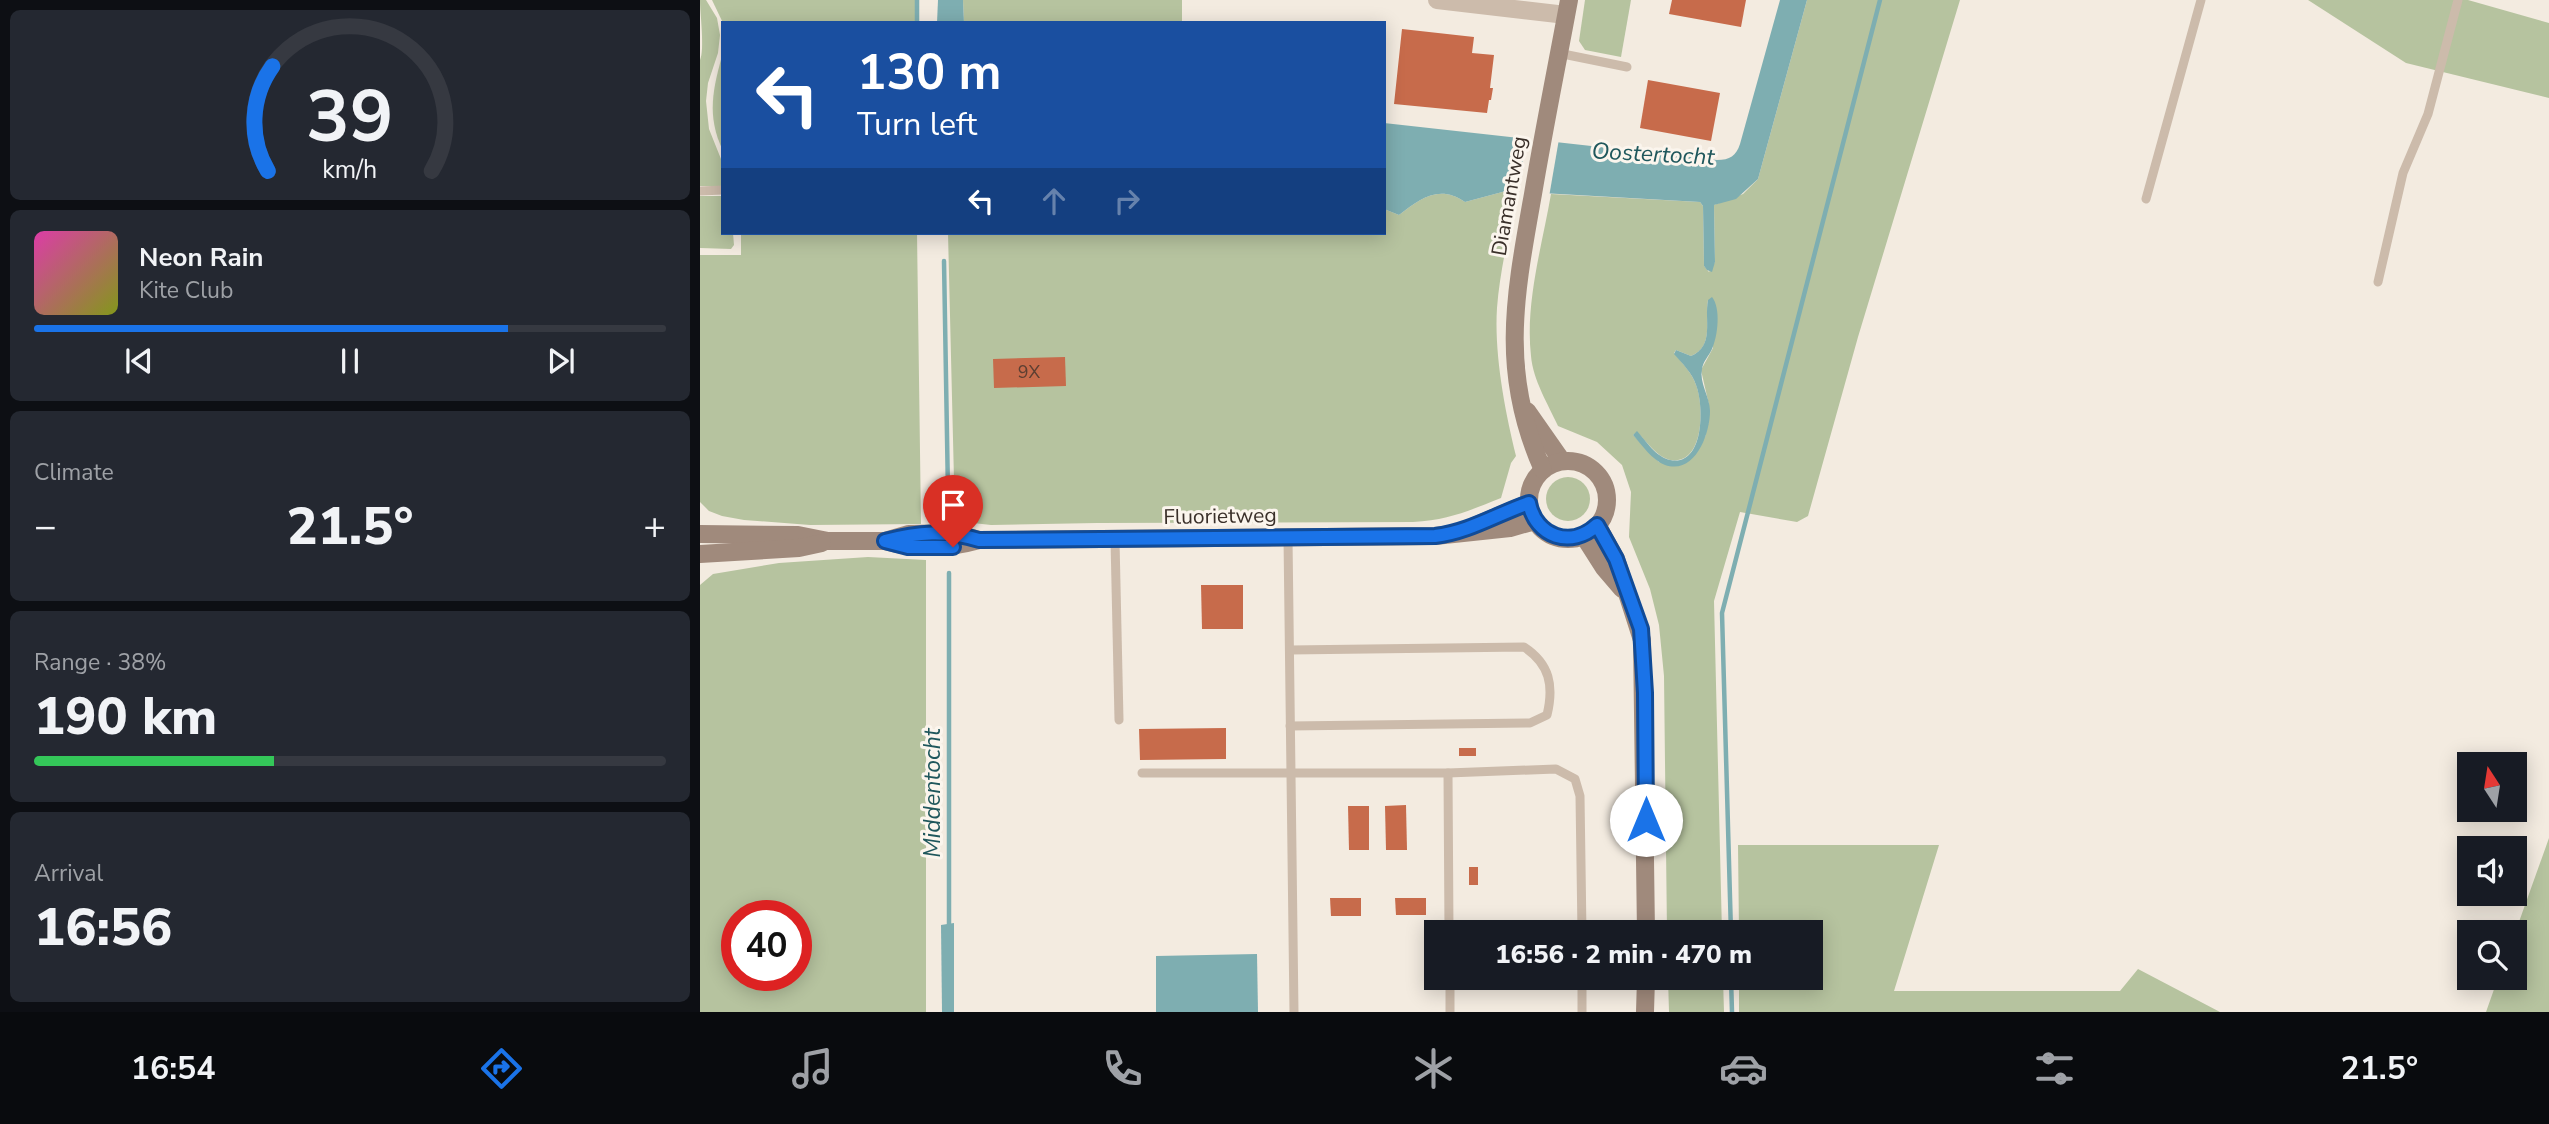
<!DOCTYPE html>
<meta charset="utf-8">
<style>
body{margin:0;font-family:"Nunito Sans",sans-serif;background:#242831;color:#f1f3f6;height:100vh;display:flex;flex-direction:column;font-size:26px;white-space:nowrap}
*{box-sizing:border-box;margin:0}
p{font-size:23px;color:#9ea1a6}
.icon{flex:none;width:38px;height:38px;fill:none;stroke:currentColor;stroke-width:2;stroke-linecap:round;stroke-linejoin:round}
.map{position:relative;flex:1;overflow:hidden}
.panel{display:flex;flex-direction:column;gap:10px;padding:10px;background:#0d0f14;width:700px}
.panel>*{flex:none}
.banner{position:absolute;left:21px;top:21px;width:665px;height:214px;border-radius:0px;box-shadow:0 4px 18px #0003;background:#1a4fa0;color:#fff;overflow:hidden}
.needle{width:46px;rotate:348deg}
.controls{position:absolute;left:1757px;top:752px;display:grid;gap:14px}
.controls a{display:grid;place-items:center;width:70px;height:70px;border-radius:0px;background:#171b24;box-shadow:0 4px 18px #0003;font-size:35px}
.speed{position:absolute;left:21px;top:900px;display:flex;gap:14px;font-size:35px;font-weight:700;text-align:center}
.speed>*{display:grid;place-content:center;width:91px;height:91px;border-radius:50%;background:#171b24;box-shadow:0 4px 18px #0003;line-height:1}
.speed .limit{border:10px solid #d22;background:#fff;color:#111}
.pin{position:absolute;display:grid;place-items:center;width:60px;height:60px;color:#fff;margin:-72px -30px;border-radius:50% 50% 50% 0;rotate:-45deg;box-shadow:0 0 7px #0007}
.pin .icon{rotate:45deg}
.me{position:absolute;width:77px;margin:-38px;rotate:0deg;stroke-linejoin:round;filter:drop-shadow(0 0 5px #0008)}
.turn{display:flex;align-items:center;gap:24px;height:147px;padding:0 21px;font-size:32px}
.turn .icon{width:91px;height:91px;stroke-width:2.5}
.turn b{display:block;font-size:49px;line-height:60px}
.lanes{display:flex;align-items:center;height:66px;padding:0 21px;background:#0003;justify-content:center;gap:35px;direction:ltr}
.lanes .off{opacity:.35}
.big{font-size:52px;font-weight:800;line-height:1.1}
.panel .card{flex:1;display:flex;flex-direction:column;justify-content:center;gap:10px;min-width:0;padding:0 24px;border-radius:10px;background:#242831}
.panel .dial{align-items:center;gap:0}
.dial svg{height:182px;overflow:visible;fill:none;stroke:#363941;stroke-width:7;stroke-linecap:round;text-anchor:middle}
.dial text{fill:#f1f3f6;stroke:none}
.song{display:flex;align-items:center;gap:21px}
.cover{width:84px;height:84px;border-radius:10px;background:linear-gradient(135deg,hsl(320 70% 55%),hsl(70 70% 35%))}
.played{height:7px;border-radius:4px;background:linear-gradient(90deg,#1a73e8 75%,#363941 75%)}
.keys{display:flex;justify-content:space-around;direction:ltr}
.heat{display:flex;justify-content:space-between;align-items:center;font-size:38px;direction:ltr}
.charge{height:10px;border-radius:5px;background:linear-gradient(90deg,#34c759 38%,#363941 0)}
.trip{position:absolute;left:724px;top:920px;width:399px;height:70px;border-radius:0px;background:#171b24;box-shadow:0 4px 18px #0003;font-weight:800;line-height:70px;text-align:center}
.menu{display:flex;height:112px;justify-content:space-around;align-items:center;background:#090b0e;color:#9ea1a6}
.menu .icon{width:49px;height:49px}
.menu .on{color:#1a73e8}
.menu b{font-size:32px;color:#f1f3f6}
main{display:flex;flex:1;min-height:0}
.map>svg:first-child{display:block}
.green{fill:#b6c39f;fill-rule:evenodd}
.water{fill:#7eaeb1}
.pier{fill:#f3ebe0}
.lines{fill:none;stroke-linecap:round;stroke-linejoin:round}
.stream{stroke:#7eaeb1;stroke-width:4.5}
.building{fill:#c76b4b}
.lane{stroke:#ccbbab;stroke-width:9}
.street{stroke:#ccbbab;stroke-width:18}
.secondary{stroke:#a08a7c;stroke-width:18}
.route-casing{stroke:#114b97;stroke-width:18}
.route{stroke:#1a73e8;stroke-width:12}
.labels{text-anchor:middle;dominant-baseline:central;stroke-width:6;stroke-linejoin:round;paint-order:stroke}
.number-label{font-size:18px;fill:#5d3f32}
.street-label{font-size:21px;fill:#3a302a;stroke:#fbf5ed}
.water-label{font-size:23px;font-style:italic;fill:#1f575c;stroke:#fbf5ed}
</style>
<main>
<section class="panel">
<div class="card dial"><svg viewBox="0 0 100 80">
<path d="M14 69A42 42 0 1 1 86 69"/>
<path d="M14 69A42 42 0 0 1 16 23" stroke="#1a73e8"/>
<text x="50" y="56" font-size="32" font-weight="700">39</text>
<text x="50" y="72" font-size="11">km/h</text>
</svg></div>
<div class="card">
<div class="song"><i class="cover"></i><div><b>Neon Rain</b><p>Kite Club</p></div></div>
<div class="played"></div>
<div class="keys"><svg class="icon" aria-label="previous" viewBox="0 0 24 24"><path d="M18 5L8 12l10 7zM5 5v14"/></svg><svg class="icon" aria-label="pause" viewBox="0 0 24 24"><path d="M8 5v14M16 5v14"/></svg><svg class="icon" aria-label="next" viewBox="0 0 24 24"><path d="M6 5l10 7-10 7zM19 5v14"/></svg></div>
</div>
<div class="card"><p>Climate</p>
<div class="heat"><a>−</a><b class="big">21.5°</b><a>+</a></div>
</div>
<div class="card"><p>Range · 38%</p><b class="big">190 km</b><div class="charge"></div></div>
<div class="card"><p>Arrival</p><b class="big">16:56</b></div>
</section>
<div class="map">
<svg width="1849" height="1012" viewBox="0 0 1849 1012">
<rect width="100%" height="100%" fill="#f3ebe0"/>
<g class="green">
<path d="M0 0H6L17 18 20 35 18 53 8 83 6 101 9 129 23 164V186H0V60C5 50 0 14 0 0Z"/>
<path d="M12 0H219V23H23Z"/>
<path d="M263 0H482V23H264Z"/>
<path d="M885 0H931L921 57 885 50 879 41Z"/>
<path d="M1107 0H1260L1158 337 1108 516 1097 522 1040 512 1014 601 1022 933H967L964 676 959 625 950 589 929 537 931 492 922 465 897 442 858 426C848 404 833 380 831 356 825 303 842 246 851 194L1000 202 1003 206 1004 266 1009 272 1015 262 1014 205 1043 194 1058 179ZM1008 300 1013 348 1001 370 1009 405V420L1005 437 980 465 959 462 933 435 937 432C946 441 957 457 970 460 1005 466 1004 404 996 385 992 373 982 363 974 353L976 350 991 356C1015 346 1004 320 1008 300Z"/>
<path d="M1608 0H1768L1849 23V98L1706 63Z"/>
<path d="M23 52V151C6 115 13 89 23 52Z"/>
<path d="M806 191H817C810 230 800 269 797 308 794 354 805 411 816 456L811 463 801 498C768 511 749 520 713 522L397 523 291 525 255 521 248 233H684V209L699 215C720 199 739 184 765 202Z"/>
<path d="M0 196H23V233H33L34 245 31 249 0 248Z"/>
<path d="M41 233H217L221 524 110 525 44 520 22 516 9 511 0 502V255H41Z"/>
<circle cx="868" cy="499" r="22"/>
<path d="M168 557 226 560V1012H0V585L13 574 79 563ZM37 915H96V975H37Z"/>
<path d="M1849 838V1012H1786L1798 978H1815V933Z"/>
<path d="M1038 845H1239L1194 991H1420L1438 969 1520 1012H1039V978H1111V933H1039Z"/>
<path d="M968 978H1023L1024 1012H969Z"/>
</g>
<g class="water">
<path d="M238 0H263L264 23H237Z"/>
<path d="M1080 0H1107L1058 179 1036 199 1014 205 1015 262 1012 272 1007 270 1004 266 1003 206 1000 202 806 191 765 202C739 184 720 199 699 215L684 209V123L1017 160C1030 160 1036 156 1040 144Z"/>
<path d="M1012 297C1021 308 1018 336 1012 349 1009 356 1003 361 1002 369 999 383 1010 397 1010 411 1010 434 995 475 965 465 952 460 942 445 933 435L937 431C946 441 956 457 970 460 1005 467 1004 405 996 385 992 373 982 363 974 354L976 350 991 356C1015 346 1004 320 1008 300Z"/>
<path d="M254 923V1012H242L241 925Z"/>
<path d="M557 954 558 1012H456V956Z"/>
</g>
<path class="pier" d="M827 135 859 139 849 197 817 195Z"/>
<g class="lines">
<g class="stream">
<path d="M217 23V0"/>
<path d="M244 261 248 494"/>
<path d="M249 573V930"/>
<path d="M1031 933 1022 613 1180 0"/>
<path d="M1031 978 1032 1012"/>
</g>
</g>
<g class="building">
<path d="M972 0H1046L1041 27 969 14Z"/>
<path d="M702 29 774 37 772 53 794 55 790 88H793L791 100H789L787 113 694 104Z"/>
<path d="M948 80 1020 93 1011 141 940 128Z"/>
<path d="M365 357 366 386 294 388 293 359Z"/>
<path d="M501 585H543V629H502Z"/>
<path d="M526 728V759L440 760 439 729Z"/>
<rect x="759" y="748" width="17" height="8"/>
<path d="M706 805 707 850H686L685 806Z"/>
<path d="M648 806H669V850H649Z"/>
<rect x="769" y="867" width="9" height="18"/>
<path d="M630 898H661V916H631Z"/>
<path d="M695 898H726V915H696Z"/>
</g>
<g class="lines">
<g class="lane">
<path d="M858 53 927 67"/>
<path d="M0 191 23 190"/>
<path d="M1446 199 1501 0"/>
<path d="M1678 282 1703 173 1728 114 1758 0"/>
<path d="M588 538 594 1012"/>
<path d="M415 540 419 720"/>
<path d="M590 726 830 723 847 715C854 686 850 664 824 647L590 650"/>
<path d="M442 773H748L856 769 875 779 880 796 882 933"/>
<path d="M748 773 749 933"/>
<path d="M750 978V1012"/>
<path d="M882 978V1012"/>
</g>
<path class="street" d="M737 0 866 15"/>
<g class="secondary">
<path d="M827 411 862 461"/>
<circle cx="868" cy="500" r="39"/>
<path d="M843 470C799 372 815 295 833 194 844 129 857 65 869 0"/>
<path d="M897 525 916 559 942 640 946 933"/>
<path d="M774 526 829 503"/>
<path d="M0 534 98 535 128 541H185L209 534 254 533 279 540"/>
<path d="M883 535 904 568 922 589"/>
<path d="M185 541C217 550 247 549 279 540L735 536 810 528 835 521"/>
<path d="M0 554 99 548 122 543"/>
<path d="M945 1012 946 978"/>
</g>
</g>
<g class="lines">
<defs>
<path id="route" d="M253 547H208L185 541C218 532 246 530 279 540L735 536C769 532 797 514 829 503 836 537 871 549 897 525L916 559 941 629 945 693 946 820"/>
</defs>
<use href="#route" class="route-casing"/>
<use href="#route" class="route"/>
</g>
<g class="labels">
<g class="number-label">
<text x="329" y="372">9X</text>
</g>
<g class="street-label">
<text transform="translate(809 196) rotate(-80)">Diamantweg</text>
<text transform="translate(520 516) rotate(-1)">Fluorietweg</text>
</g>
<g class="water-label">
<text transform="translate(953 154) rotate(3)">Oostertocht</text>
<text transform="translate(232 793) rotate(-90)">Middentocht</text>
</g>
</g>
</svg>
<div class="controls">
<a><svg class="needle" viewBox="-14 -14 28 28"><path d="M0-13l5 13h-10z" fill="#e53935"/><path d="M0 13l5-13h-10z" fill="#9ea1a6"/></svg></a>
<a><svg class="icon" aria-label="sound" viewBox="0 0 24 24"><path d="M4 9h4l5-4v14l-5-4H4zM17 9q2 3 0 6"/></svg></a>
<a><svg class="icon" aria-label="search" viewBox="0 0 24 24"><circle cx="10" cy="10" r="6"/><path d="M15 15l6 6"/></svg></a>
</div>
<div class="speed"><div class="limit">40</div></div>
<div class="pin" style="left:253px;top:547px;background:#d93025"><svg class="icon" aria-label="arrive" viewBox="0 0 24 24"><path d="M6 21V4h12l-3 4 3 4H6"/></svg></div>
<svg class="me" style="left:946px;top:820px" viewBox="-20 -20 40 40"><circle r="19" fill="#fff"/><path d="M0-13L10 11 0 6-10 11z" fill="#1a73e8"/></svg>
<div class="trip">16:56 · 2 min · 470 m</div>
<div class="banner">
<div class="turn"><svg class="icon" aria-label="left" viewBox="0 0 24 24"><path d="M17 20v-9H6M10 6l-5 5 5 5"/></svg><div><b>130 m</b>Turn left</div></div>
<div class="lanes"><svg class="icon" aria-label="left" viewBox="0 0 24 24"><path d="M17 20v-9H6M10 6l-5 5 5 5"/></svg><svg class="icon off" aria-label="ahead" viewBox="0 0 24 24"><path d="M12 20V5M6 11l6-6 6 6"/></svg><svg class="icon off" aria-label="right" viewBox="0 0 24 24"><path d="M7 20v-9h11M14 6l5 5-5 5"/></svg></div>
</div>
</div>
</main>
<nav class="menu">
<b>16:54</b>
<svg class="icon on" aria-label="directions" viewBox="0 0 24 24"><path d="M12 3l9 9-9 9-9-9zM9 14v-3h6M13 9l2 2-2 2"/></svg>
<svg class="icon" aria-label="music" viewBox="0 0 24 24"><path d="M9 18V5l10-2v13"/><circle cx="6" cy="18" r="3"/><circle cx="16" cy="16" r="3"/></svg>
<svg class="icon" aria-label="phone" viewBox="0 0 24 24"><path d="M5 4h4l2 5-3 2q2 4 5 5l2-3 5 2v4C11 20 4 13 5 4z"/></svg>
<svg class="icon" aria-label="climate" viewBox="0 0 24 24"><path d="M12 3v18M4 7l16 10M4 17L20 7"/></svg>
<svg class="icon" aria-label="car" viewBox="0 0 24 24"><path d="M5 17H2v-5l4-1 3-4h7l3 4 3 1v5h-3M9 17h6M6 11h13"/><circle cx="7" cy="17" r="2"/><circle cx="17" cy="17" r="2"/></svg>
<svg class="icon" aria-label="filters" viewBox="0 0 24 24"><path d="M4 7h16M4 17h16"/><circle cx="9" cy="7" r="2"/><circle cx="15" cy="17" r="2"/></svg>
<b>21.5°</b>
</nav>
